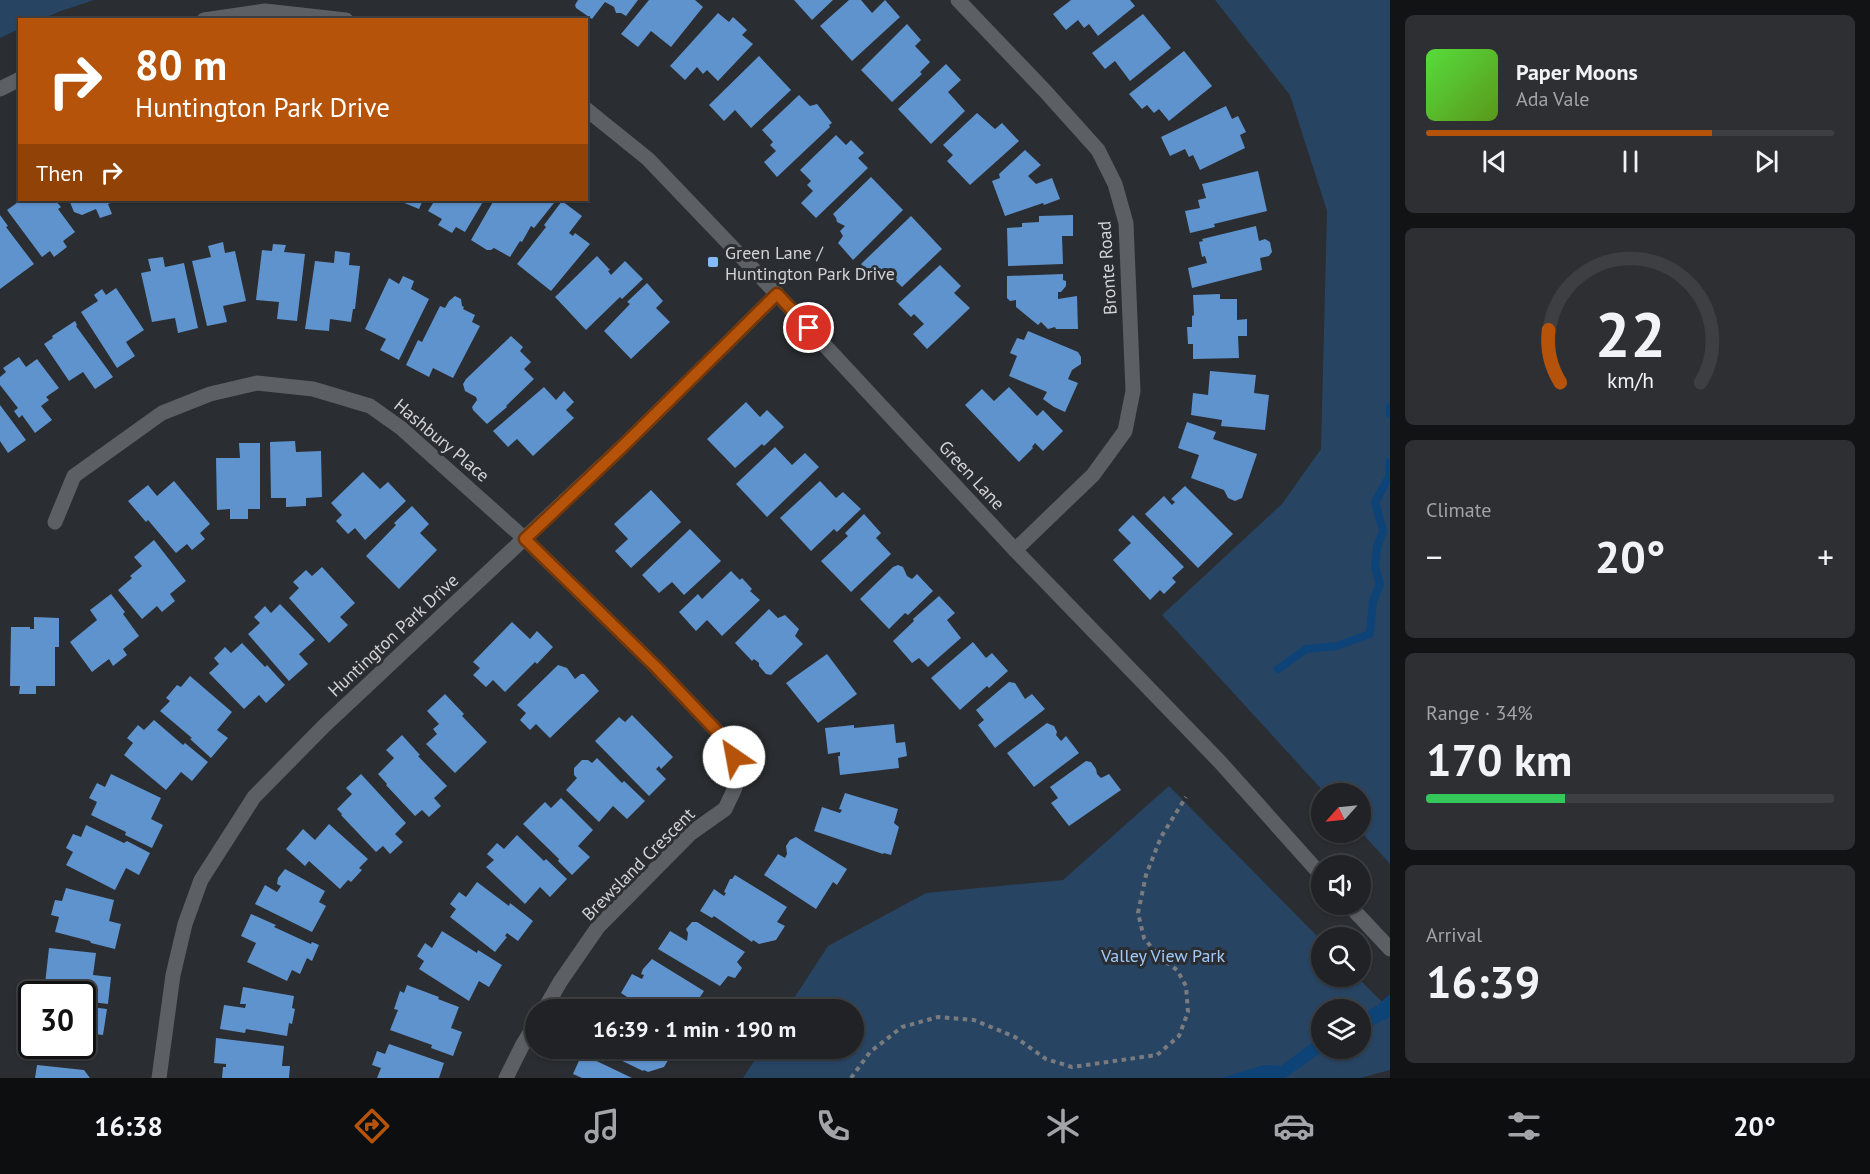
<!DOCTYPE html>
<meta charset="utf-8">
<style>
body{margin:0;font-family:"PT Sans",sans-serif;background:#2d2f32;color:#f1f3f6;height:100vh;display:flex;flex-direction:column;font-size:22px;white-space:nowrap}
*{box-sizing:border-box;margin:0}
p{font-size:20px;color:#a2a4a7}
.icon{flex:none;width:33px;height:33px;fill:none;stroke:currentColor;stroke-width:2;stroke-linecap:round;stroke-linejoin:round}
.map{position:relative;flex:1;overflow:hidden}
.sheet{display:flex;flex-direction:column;gap:15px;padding:15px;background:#121314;width:480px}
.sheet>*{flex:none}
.top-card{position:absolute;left:18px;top:18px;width:570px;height:183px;border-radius:0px;box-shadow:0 2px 4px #0004,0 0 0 2px #3d3f42;background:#b45309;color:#fff;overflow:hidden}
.needle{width:39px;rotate:243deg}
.tools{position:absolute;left:1311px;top:783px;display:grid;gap:12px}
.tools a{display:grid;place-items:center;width:60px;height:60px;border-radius:50%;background:#202225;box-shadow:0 2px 4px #0004,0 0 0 2px #3d3f42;font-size:30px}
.speed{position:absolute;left:18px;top:981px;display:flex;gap:12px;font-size:30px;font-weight:700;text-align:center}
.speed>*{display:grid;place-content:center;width:78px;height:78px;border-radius:50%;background:#202225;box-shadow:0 2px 4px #0004,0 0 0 2px #3d3f42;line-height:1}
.speed .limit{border:3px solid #111;border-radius:9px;background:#fff;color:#111}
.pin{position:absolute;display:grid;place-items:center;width:51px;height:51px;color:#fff;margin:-26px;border:3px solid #fff;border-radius:50%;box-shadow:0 2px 6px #0007}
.me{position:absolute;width:66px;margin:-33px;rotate:327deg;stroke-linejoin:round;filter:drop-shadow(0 0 4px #0008)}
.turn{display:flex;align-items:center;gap:21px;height:126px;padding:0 18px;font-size:27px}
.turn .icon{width:78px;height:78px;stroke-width:2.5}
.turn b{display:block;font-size:42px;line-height:51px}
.then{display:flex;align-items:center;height:57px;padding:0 18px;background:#0003;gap:12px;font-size:22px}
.big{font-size:45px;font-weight:800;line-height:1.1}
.sheet .card{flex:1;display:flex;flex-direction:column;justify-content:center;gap:9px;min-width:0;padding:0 21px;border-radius:9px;background:#2d2f32}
.sheet .dial{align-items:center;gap:0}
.dial svg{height:156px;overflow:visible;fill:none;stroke:#3d3f42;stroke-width:7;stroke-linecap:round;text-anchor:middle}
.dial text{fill:#f1f3f6;stroke:none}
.song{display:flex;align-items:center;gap:18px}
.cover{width:72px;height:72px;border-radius:9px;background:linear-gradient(135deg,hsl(110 70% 55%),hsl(90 70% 35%))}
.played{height:6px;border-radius:3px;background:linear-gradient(90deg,#b45309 70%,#3d3f42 70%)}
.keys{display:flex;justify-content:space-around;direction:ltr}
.heat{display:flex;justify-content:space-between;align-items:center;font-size:33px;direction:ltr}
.charge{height:9px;border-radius:4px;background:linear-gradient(90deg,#34c759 34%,#3d3f42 0)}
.trip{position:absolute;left:525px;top:999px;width:339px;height:60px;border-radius:30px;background:#202225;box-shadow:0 2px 4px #0004,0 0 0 2px #3d3f42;font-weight:800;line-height:60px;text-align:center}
.menu{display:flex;height:96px;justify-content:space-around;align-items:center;background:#0d0e0f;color:#a2a4a7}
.menu .icon{width:42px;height:42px}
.menu .current{color:#b45309}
.menu b{font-size:27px;color:#f1f3f6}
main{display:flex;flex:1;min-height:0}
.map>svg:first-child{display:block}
.green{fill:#284463;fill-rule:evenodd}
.water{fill:#0d4377}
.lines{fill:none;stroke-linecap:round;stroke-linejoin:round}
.stream{stroke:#0d4377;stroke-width:8}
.building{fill:#5f93ce}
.path{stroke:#797b7e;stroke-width:4;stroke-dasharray:4.5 4.5;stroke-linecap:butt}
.minor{stroke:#5c5f63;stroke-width:15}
.route-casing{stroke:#753606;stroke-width:15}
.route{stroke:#b45309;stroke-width:10}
.poi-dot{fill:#84bcfb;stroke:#2a2d31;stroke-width:2}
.labels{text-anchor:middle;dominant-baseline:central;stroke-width:6;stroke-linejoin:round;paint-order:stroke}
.poi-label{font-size:18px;fill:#d1d3d5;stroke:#2a2d31;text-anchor:start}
.street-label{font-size:18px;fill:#d1d3d5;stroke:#2a2d31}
.park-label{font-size:18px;fill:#a1cafa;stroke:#2a2d31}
</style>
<main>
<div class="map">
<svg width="1390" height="1078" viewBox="0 0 1390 1078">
<rect width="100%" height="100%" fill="#2a2d31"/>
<g class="green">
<path d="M0 0H94L61 11 41 19 20 20 19 29 0 38Z"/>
<path d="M1215 0H1390V864L1361 832 1360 794 1325 793 1162 615 1282 504 1321 449 1327 211 1290 95Z"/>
<path d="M1169 786 1321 940 1322 976 1357 977 1390 1010V1070L1360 1078H743L762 1049 854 1048V1010L787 1009 828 946 926 893 1063 880ZM1322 1010H1360V1048H1322Z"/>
</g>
<g class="water">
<path d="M1390 994V1017L1361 1031V1015L1378 1005Z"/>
<path d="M1321 1036 1322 1048 1326 1049 1285 1078H1221L1264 1065 1281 1066Z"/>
</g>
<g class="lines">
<g class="stream">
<path d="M1390 407V414"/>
<path d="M1278 669 1306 649 1337 646 1370 634 1373 601 1380 584 1375 567 1377 547 1383 531 1375 502 1389 477 1390 462"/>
</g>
</g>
<g class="building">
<path d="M578 0H638L626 16 621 13H616L614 7 605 2 592 19 576 8 575 5Z"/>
<path d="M649 0H695L703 7 671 47 651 31 638 47 621 34Z"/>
<path d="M794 0H833L812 20Z"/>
<path d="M849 0H861L872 13 885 0 900 17 852 61 820 26Z"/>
<path d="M1071 0H1130L1135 6 1098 36 1089 24 1084 28 1078 20 1066 30 1053 14Z"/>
<path d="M718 13 729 22 733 17 747 30 742 35 753 44 718 81 707 70 703 74 697 67 685 80 670 66Z"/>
<path d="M1143 14 1171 48 1130 81 1115 61 1105 69 1092 53Z"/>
<path d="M907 24 921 40 915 46 930 62 920 72 922 74 892 102 861 70Z"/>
<path d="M1184 51 1212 86 1169 121 1159 109 1154 113 1147 105 1142 109 1129 94Z"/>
<path d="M759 56 791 90 751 128 735 110 724 121 709 105Z"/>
<path d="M946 64 961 80 948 92 965 111 931 144 898 109Z"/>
<path d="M799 95 810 106 817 104 832 123 829 125 830 127 777 177 764 162 776 151 770 145 773 142 762 130Z"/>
<path d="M1226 106 1232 119 1238 116 1246 132 1240 135 1245 148 1200 170 1193 155 1189 157 1185 149 1170 156 1161 137Z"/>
<path d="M977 113 995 129 1002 123 1019 141 970 185 947 161 953 155 943 145Z"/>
<path d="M836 135 846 145 851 140 864 153 858 158 868 168 816 218 801 203 813 191 807 185 811 181 800 170Z"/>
<path d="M1025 150 1041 165 1028 176 1036 184 1052 178 1060 199 1044 205 1043 203 1005 216 992 181 1000 178 999 174Z"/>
<path d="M1258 171 1267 211 1214 224 1215 227 1190 233 1185 211 1200 208 1198 200 1206 198 1202 184Z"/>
<path d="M871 177 903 210 853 260 838 243 843 236 840 231 845 226 837 222 836 218 833 214Z"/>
<path d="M21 200H55L61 207 58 209 75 232 63 241 67 247 54 257 50 251 42 257 7 210Z"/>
<path d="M69 200H120L108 204 112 214 100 218 96 209 82 215 74 212Z"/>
<path d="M397 200H423L419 209Z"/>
<path d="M435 200H484L465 232 456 227 452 233 438 225 442 219 428 211Z"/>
<path d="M494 200H517L522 203 525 200H550L554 203 534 228 531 226 522 242 520 241 510 257 494 248 491 250H487L471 240Z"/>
<path d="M562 201 582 216 569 233 573 236 575 233 590 244 551 291 517 264 546 227 544 225Z"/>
<path d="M0 215 8 226 6 227 34 264 0 289Z"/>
<path d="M1073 215V236H1062L1063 264 1008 266 1007 228 1022 227V223L1039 222V216Z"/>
<path d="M911 216 942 249 902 287 891 276 886 281 879 273 874 278 861 264Z"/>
<path d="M1256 226 1259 241 1265 239 1270 242 1272 252 1269 256 1260 258 1262 270 1192 288 1188 268 1207 263 1205 256 1202 257 1199 242 1203 241 1202 239Z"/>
<path d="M223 242 225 253 235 251 246 301 223 306 227 322 207 326 192 261 211 257 208 246Z"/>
<path d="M273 244 286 245 284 252 305 254 297 321 277 319 279 302 256 300 262 250 272 251Z"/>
<path d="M335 251 350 253 349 265 360 266 355 309H353L351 322 330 319 329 331 305 329 315 261 334 263Z"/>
<path d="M597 256 610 270 608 271 611 275 625 261 643 279 622 299 620 297 586 330 555 297Z"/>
<path d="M163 257 165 267 184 263 198 328 178 333 175 318 152 322 141 273 151 271 148 259Z"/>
<path d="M940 265 961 286 954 293 970 308 927 349 913 334 924 324 914 314 911 317 898 304Z"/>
<path d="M1063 274V280L1066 281V286L1061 292H1058V299L1077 296 1078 329H1056L1055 327 1048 329 1041 322 1038 325 1016 307V300L1010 301 1007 298V276Z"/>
<path d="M403 276 414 281 411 289 429 299 399 360 380 350 386 339 365 329 389 278 399 284Z"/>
<path d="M647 283 663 301 656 308 670 322 631 359 604 331 630 304 627 302Z"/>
<path d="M116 288 144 330 126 342 135 356 117 368 81 312 98 301 94 295 102 289 106 295Z"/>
<path d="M1220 294V299H1237V320L1247 319V336H1238L1239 358 1193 359V344H1188L1187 327H1192V316L1194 315 1193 295Z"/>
<path d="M455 296 461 299 462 306 464 307 463 309 475 315 472 322 480 326 453 378 433 368 429 377 406 365 418 340 422 342 440 306 445 308 449 301Z"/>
<path d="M75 321 77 325 76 326 113 377 95 389 83 372 69 381 44 344 53 338 52 336Z"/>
<path d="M1028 331 1078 352 1081 357V364L1072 370 1068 379 1078 383 1065 412 1054 407 1043 399 1047 392 1009 376 1017 356 1010 353 1017 338 1024 340Z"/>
<path d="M511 336 523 347 520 351 531 362 524 369 534 379 506 406 507 407 487 424 473 410 472 407 477 400 476 397 465 391 463 384 466 379Z"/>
<path d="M19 357 26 367 37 359 59 388 46 397 49 400 41 406 52 420 35 433 22 415 19 418 14 411 18 408 0 385V377L6 372 3 368Z"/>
<path d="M1210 371 1256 375 1254 393 1269 395 1265 430 1221 426 1222 420 1191 415 1193 393 1208 395Z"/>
<path d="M544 387 556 400 564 391 574 402 566 410 574 418 533 456 517 439 508 447 493 431Z"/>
<path d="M1009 387 1037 416 1043 410 1063 431 1043 451 1035 443 1032 447 1033 448 1019 462 965 405 982 389 994 401Z"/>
<path d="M746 402 760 417 767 410 784 427 764 446 762 444 735 468 707 439Z"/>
<path d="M0 405 26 440 8 453 0 441Z"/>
<path d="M1187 422 1216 432 1213 439 1257 454 1242 498 1235 501 1228 498 1224 490 1191 478 1199 455 1178 448Z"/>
<path d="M295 441 296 452 321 451 322 497 306 498V506L286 507V498H271L270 442Z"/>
<path d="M239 443H260V509H248V519H230V509L217 510 216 458H240Z"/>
<path d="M775 447 792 465 805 453 819 467 767 517 736 484Z"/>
<path d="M363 472 380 489 388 482 406 501 365 540 355 528 348 534 336 521 342 515 331 503Z"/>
<path d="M174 481 210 524 200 533 205 539 192 550 187 544 176 553 148 520 146 522 128 501 148 485 157 496Z"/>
<path d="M820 481 836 498 843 492 861 509 837 532 834 529 811 551 780 518Z"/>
<path d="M1185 486 1233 534 1198 568 1145 514 1164 496 1172 505 1175 502 1171 499Z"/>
<path d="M651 490 681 522 631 568 615 551 628 539 614 524Z"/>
<path d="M412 506 429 524 420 533 437 550 399 589 366 556 396 525 394 523Z"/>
<path d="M864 514 881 533 876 538 891 554 851 592 821 561 848 536 845 533Z"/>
<path d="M1133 515 1184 567 1172 578 1176 582 1164 594 1160 590 1150 600 1113 560 1131 543 1118 530Z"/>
<path d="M690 529 721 561 684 595 672 582 659 593 642 575Z"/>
<path d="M154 540 186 581 170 594 175 601 162 612 157 606 142 619 118 590 132 578 130 576 142 566 134 557Z"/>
<path d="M898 565 903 567 907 576 912 579 917 574 933 591 908 615 905 613 889 629 860 599 893 567Z"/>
<path d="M322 567 355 603 340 617 348 625 329 643 289 598 299 588 293 582 306 570 312 576Z"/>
<path d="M731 571 740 580 742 578 752 589 750 591 760 600 722 636 707 620 696 631 679 612 698 594 702 599Z"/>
<path d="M111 594 125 612 123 614 139 636 123 649 127 655 113 666 109 659 92 672 70 642 97 620 90 610Z"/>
<path d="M939 596 955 613 947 620 961 638 928 667 919 658 912 663 893 641 914 621 913 619Z"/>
<path d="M280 604 315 640 299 654 308 664 289 681 248 634 260 623 254 617 265 606 271 613Z"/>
<path d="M769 609 778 618 785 615 799 629 795 636 803 644 771 675 766 674 759 666V663L754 659 752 661 735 643Z"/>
<path d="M34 617 59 618V647H55V686H36V694H19L20 686H10L11 627H30V629H34Z"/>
<path d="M512 622 530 639 537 631 553 647 537 664 535 662 505 692 493 680 486 687 473 675 480 668 473 662Z"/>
<path d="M973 642 986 658 992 653 1008 671 989 688 987 686 960 710 931 678Z"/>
<path d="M242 643 265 667 267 665 285 685 266 703 259 695 244 709 209 673 219 664 214 658 225 647 231 653Z"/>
<path d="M827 654 857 694 818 723 786 683Z"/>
<path d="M558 665 567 668 575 679 581 674H584L599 691 550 738 536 724 530 730 520 720 526 713 517 705Z"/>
<path d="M190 676 232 712 217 730 228 738 211 758 190 739 192 738 160 711 170 701 166 698 177 685 181 687Z"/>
<path d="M1009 682 1015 683 1025 699 1032 694 1045 709 995 748 978 725 984 720 976 710Z"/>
<path d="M445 694 464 714 462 716 487 742 455 773 426 744 437 734 433 729 439 724 427 711Z"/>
<path d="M632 715 673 757 661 769 659 766 656 769 666 779 649 796 595 741 619 717 625 722Z"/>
<path d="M154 720 183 745 185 743 208 762 192 781 181 772 166 790 124 755 133 743 127 738 138 725 144 730Z"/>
<path d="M1047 723 1054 726 1057 732 1056 735 1061 741 1066 736 1079 753 1034 787 1007 753Z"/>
<path d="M894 724 896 743 905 742 907 756 898 758 899 768 840 775 838 756H840V752L828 754 825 728 854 725V728Z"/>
<path d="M402 735 420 755 418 756 447 786 434 798 441 806 429 817 422 810 415 816 386 785 387 784 378 774 394 758 386 750Z"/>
<path d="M597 758 622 783 624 781 645 801 627 819 613 806 599 822 566 790 577 778 574 775V768L582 760H588L592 763Z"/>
<path d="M1086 761 1091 762 1096 769 1097 774 1101 778 1109 774 1121 790 1069 826 1051 803 1058 798 1050 787Z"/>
<path d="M111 774 161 798 151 819 163 825 152 848 125 835 126 832 91 815 97 802 89 798 97 783 105 787Z"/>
<path d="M361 774 406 823 395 834 403 842 390 854 383 846 376 852 341 815 342 814 337 809 352 794 346 788Z"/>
<path d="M845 793 898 809 894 823 899 827 891 855 884 853 883 854 814 831 822 807 840 813 842 810 839 809Z"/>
<path d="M561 798 593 830 578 846 590 857 572 875 558 861 559 859 523 824 545 802 551 808Z"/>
<path d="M329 824 368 859 359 868 362 870 351 882 348 880 340 889 309 861 305 866 286 849 303 829 315 840Z"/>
<path d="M86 825 124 843 127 841 150 853 139 875 126 868 115 890 66 865 73 852 66 848 73 834 81 837Z"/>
<path d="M517 835 544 861 546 859 567 879 550 897 540 887 525 904 486 867 494 860 487 854 497 843 504 849Z"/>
<path d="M796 837 847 869 837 885 833 882 816 909 764 875 778 854 785 858 787 854 786 846 790 840Z"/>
<path d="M285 869 325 891 319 902 326 906 312 932 255 904 265 885 277 892 281 886 277 884 278 878Z"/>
<path d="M735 875 787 907 777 922 785 926 776 940 759 944 753 940 752 942 714 916 712 918 700 911 714 889 724 896 726 893 724 892 730 879H732Z"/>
<path d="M477 882 509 906 510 903 533 921 518 941 507 933 505 936 507 937 495 952 450 917 456 909 450 904 459 892 466 897Z"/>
<path d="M66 888 114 900 109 921 121 924 115 949 91 943 90 941 55 932 59 917 51 915 55 900 62 901Z"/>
<path d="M251 914 276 925 274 927 311 944 312 942 319 945 312 961 307 958 300 974 292 970 287 981 247 962 256 943 241 936Z"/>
<path d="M692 922H697L745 952 737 962 742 968 735 978 728 976 720 986 658 949 670 931 687 941 688 933 686 929Z"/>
<path d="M442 931 477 953 478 950 502 965 489 987 479 981 469 1001 419 969 424 961 417 956 425 943 432 948Z"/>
<path d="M49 948 96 953 93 975 111 977 108 1004 82 1001V994L44 993Z"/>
<path d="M652 959 704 991 696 1003 704 1007 703 1010H647L621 993 632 974 642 979 644 975 641 974 643 969Z"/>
<path d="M407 985 439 997 438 999 459 1007 451 1028 462 1032 453 1056 431 1048 432 1045 390 1030 398 1010 394 1009 400 991 404 993Z"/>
<path d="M243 987 294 996 292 1008 295 1009 292 1024 289 1023 287 1036 246 1029 245 1033 220 1029 224 1005 245 1008 246 1004H240Z"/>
<path d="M82 1006 107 1009 103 1035 86 1033 83 1057 37 1052 38 1046H82Z"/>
<path d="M216 1038 284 1046 282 1066H290L289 1078H222L223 1067H226V1064L214 1063Z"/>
<path d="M389 1044 444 1063 439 1078H377L381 1068 372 1065 377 1051 385 1054Z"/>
<path d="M593 1048H672L671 1051 673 1052 664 1067 648 1072 644 1070 643 1071 608 1054 607 1056Z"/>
<path d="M582 1054 632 1078H582L573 1074Z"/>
<path d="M37 1065 84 1070 90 1078H35Z"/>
</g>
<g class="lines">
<path class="path" d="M851 1078 870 1052 902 1027 938 1017 974 1020 1015 1037 1046 1059 1072 1067 1157 1055 1179 1036 1188 1012 1186 986 1177 970 1160 958 1144 938 1138 913 1146 875 1161 837 1186 797"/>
<g class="minor">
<path d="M958 0 1045 91 1098 150 1115 184 1126 223 1133 391 1125 431 1093 475 1015 550"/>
<path d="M204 20 265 11 346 20"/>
<path d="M0 89 20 79"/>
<path d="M586 109 648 159 777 294 1015 550 1220 762 1322 876"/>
<path d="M55 522 74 476 162 413 210 394 257 383 313 389 370 406 401 428 525 539 656 667 730 745 738 770 735 788 725 809 691 833 598 927 560 982 544 1010"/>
<path d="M1348 904 1390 949"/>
<path d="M159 1078 173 975 185 924 201 880 254 797 325 725 622 447 777 294"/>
<path d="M506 1078 522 1046 536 1023"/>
</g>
</g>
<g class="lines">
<defs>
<path id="route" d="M734 757 730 745 656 667 525 539 622 447 777 294 809 328"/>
</defs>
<use href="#route" class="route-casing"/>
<use href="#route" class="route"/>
</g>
<rect class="poi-dot" x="707" y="256" width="12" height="12" rx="3"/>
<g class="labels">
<g class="poi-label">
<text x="725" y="252">Green Lane /<tspan x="725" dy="21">Huntington Park Drive</tspan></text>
</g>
<g class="street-label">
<text transform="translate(1107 268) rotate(-94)">Bronte Road</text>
<text transform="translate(442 440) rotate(40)">Hashbury Place</text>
<text transform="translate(972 475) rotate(47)">Green Lane</text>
<text transform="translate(393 635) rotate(-43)">Huntington Park Drive</text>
<text transform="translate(638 864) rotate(-45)">Brewsland Crescent</text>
</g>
<g class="park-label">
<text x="1163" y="955">Valley View Park</text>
</g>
</g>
</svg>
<div class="tools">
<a><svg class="needle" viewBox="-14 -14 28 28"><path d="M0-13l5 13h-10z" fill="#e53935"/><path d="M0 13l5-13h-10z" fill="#a2a4a7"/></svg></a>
<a><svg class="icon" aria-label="sound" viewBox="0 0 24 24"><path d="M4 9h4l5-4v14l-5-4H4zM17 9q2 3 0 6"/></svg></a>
<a><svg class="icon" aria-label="search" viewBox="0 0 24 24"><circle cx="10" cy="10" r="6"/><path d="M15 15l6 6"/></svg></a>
<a><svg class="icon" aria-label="layers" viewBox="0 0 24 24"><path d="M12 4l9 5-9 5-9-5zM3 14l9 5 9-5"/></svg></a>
</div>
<div class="speed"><div class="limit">30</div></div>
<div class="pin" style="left:809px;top:328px;background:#d93025"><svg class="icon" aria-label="arrive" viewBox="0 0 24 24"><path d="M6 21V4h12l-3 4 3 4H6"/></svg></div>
<svg class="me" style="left:734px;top:757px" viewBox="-20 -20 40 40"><circle r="19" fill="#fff"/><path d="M0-13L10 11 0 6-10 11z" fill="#b45309"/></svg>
<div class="trip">16:39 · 1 min · 190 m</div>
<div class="top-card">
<div class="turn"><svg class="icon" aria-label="right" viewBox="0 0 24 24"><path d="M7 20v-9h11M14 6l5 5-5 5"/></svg><div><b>80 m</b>Huntington Park Drive</div></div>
<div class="then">Then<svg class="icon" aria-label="right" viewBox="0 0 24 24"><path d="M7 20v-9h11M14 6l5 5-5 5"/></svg></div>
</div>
</div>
<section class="sheet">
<div class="card">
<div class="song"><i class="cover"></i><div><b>Paper Moons</b><p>Ada Vale</p></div></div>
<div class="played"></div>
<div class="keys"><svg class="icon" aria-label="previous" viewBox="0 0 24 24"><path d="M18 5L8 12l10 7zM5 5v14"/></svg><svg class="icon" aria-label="pause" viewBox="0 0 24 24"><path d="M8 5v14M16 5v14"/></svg><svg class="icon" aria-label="next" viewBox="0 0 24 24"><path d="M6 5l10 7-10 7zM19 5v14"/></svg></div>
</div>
<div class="card dial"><svg viewBox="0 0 100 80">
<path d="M14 69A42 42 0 1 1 86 69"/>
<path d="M14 69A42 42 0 0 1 8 42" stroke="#b45309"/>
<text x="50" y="56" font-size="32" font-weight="700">22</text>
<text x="50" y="72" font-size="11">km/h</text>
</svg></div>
<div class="card"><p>Climate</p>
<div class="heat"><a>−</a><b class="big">20°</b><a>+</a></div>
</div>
<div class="card"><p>Range · 34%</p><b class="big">170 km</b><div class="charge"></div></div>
<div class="card"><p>Arrival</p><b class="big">16:39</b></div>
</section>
</main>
<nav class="menu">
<b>16:38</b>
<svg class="icon current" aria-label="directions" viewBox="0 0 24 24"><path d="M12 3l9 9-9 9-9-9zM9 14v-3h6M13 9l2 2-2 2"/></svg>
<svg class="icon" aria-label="music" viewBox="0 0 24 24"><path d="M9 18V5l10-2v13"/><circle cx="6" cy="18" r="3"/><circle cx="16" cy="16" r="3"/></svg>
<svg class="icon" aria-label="phone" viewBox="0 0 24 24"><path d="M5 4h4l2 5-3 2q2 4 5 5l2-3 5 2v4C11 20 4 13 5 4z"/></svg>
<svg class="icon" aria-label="climate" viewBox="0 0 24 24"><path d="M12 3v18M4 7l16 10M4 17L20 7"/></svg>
<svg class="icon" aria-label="car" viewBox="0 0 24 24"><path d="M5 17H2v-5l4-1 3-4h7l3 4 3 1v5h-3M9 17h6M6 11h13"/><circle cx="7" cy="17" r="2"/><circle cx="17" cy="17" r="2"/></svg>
<svg class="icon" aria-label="filters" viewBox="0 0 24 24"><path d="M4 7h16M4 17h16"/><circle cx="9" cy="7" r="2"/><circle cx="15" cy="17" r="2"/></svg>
<b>20°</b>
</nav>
